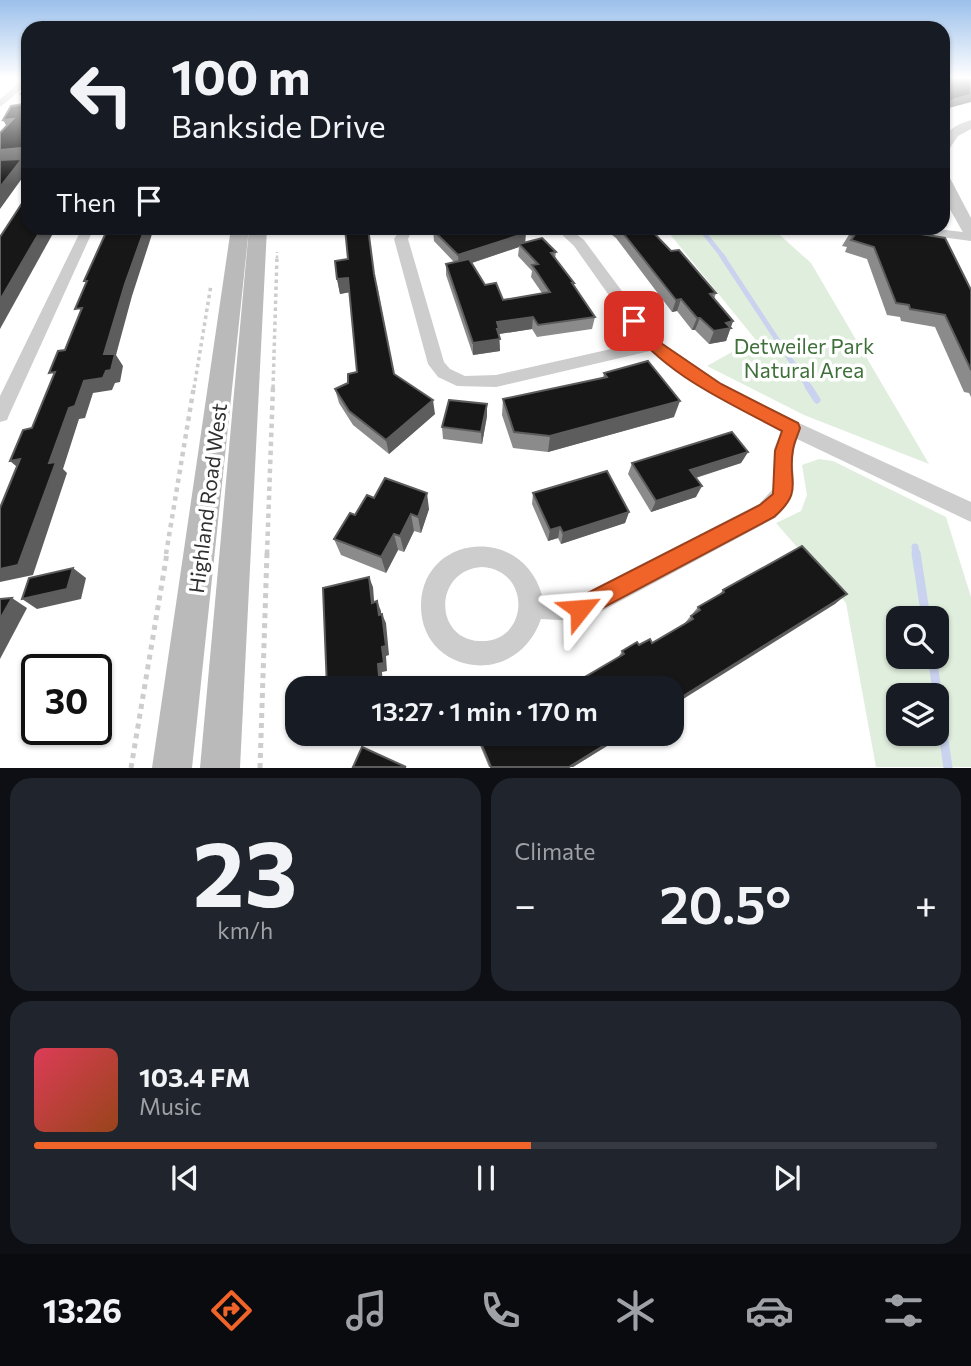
<!DOCTYPE html>
<meta charset="utf-8">
<style>
body{margin:0;font-family:Commissioner,sans-serif;background:#20242c;color:#f1f3f6;height:100vh;display:flex;flex-direction:column;font-size:26px;white-space:nowrap}
*{box-sizing:border-box;margin:0}
p{font-size:23px;color:#9ea1a6}
.icon{flex:none;width:38px;height:38px;fill:none;stroke:currentColor;stroke-width:2;stroke-linecap:round;stroke-linejoin:round}
.map{position:relative;height:768px;overflow:hidden}
.details{display:flex;flex-direction:column;gap:10px;padding:10px;background:#0d0f14;flex:1}
.details>*{flex:none}
.guide{position:absolute;left:21px;top:21px;width:929px;height:214px;border-radius:21px;box-shadow:0 2px 5px #0004;background:#171b24;color:#f1f3f6;overflow:hidden}
.buttons{position:absolute;left:886px;top:606px;display:grid;gap:14px}
.buttons a{display:grid;place-items:center;width:63px;height:63px;border-radius:14px;background:#171b24;box-shadow:0 2px 5px #0004;font-size:35px}
.speed{position:absolute;left:21px;top:654px;display:flex;gap:14px;font-size:35px;font-weight:700;text-align:center}
.speed>*{display:grid;place-content:center;width:91px;height:91px;border-radius:50%;background:#171b24;box-shadow:0 2px 5px #0004;line-height:1}
.speed .limit{border:4px solid #111;border-radius:10px;background:#fff;color:#111}
.pin{position:absolute;display:grid;place-items:center;width:60px;height:60px;color:#fff;margin:-30px;border-radius:14px;box-shadow:0 4px 10px #0006}
.me{position:absolute;width:77px;margin:-38px;rotate:62deg;stroke-linejoin:round;filter:drop-shadow(0 0 5px #0008)}
.turn{display:flex;align-items:center;gap:24px;height:147px;padding:0 35px;font-size:32px}
.turn .icon{width:91px;height:91px;stroke-width:2.5}
.turn b{display:block;font-size:49px;line-height:60px}
.then{display:flex;align-items:center;height:66px;padding:0 35px;background:#0003;gap:14px;font-size:26px}
.big{font-size:52px;font-weight:600;line-height:1.1}
.details .card{flex:1;display:flex;flex-direction:column;justify-content:center;gap:10px;min-width:0;padding:0 24px;border-radius:21px;background:#20242c}
.details .dial{align-items:center;gap:0}
.dial b{font-size:91px;line-height:1}
.song{display:flex;align-items:center;gap:21px}
.cover{width:84px;height:84px;border-radius:10px;background:linear-gradient(135deg,hsl(350 70% 55%),hsl(20 70% 35%))}
.played{height:7px;border-radius:4px;background:linear-gradient(90deg,#f06429 55%,#363941 55%)}
.keys{display:flex;justify-content:space-around;direction:ltr}
.heat{display:flex;justify-content:space-between;align-items:center;font-size:38px;direction:ltr}
.details .tiles{flex:1;display:grid;gap:10px;grid-template-columns:1fr 1fr}
.card:last-child{grid-column:span 2}
.trip{position:absolute;left:285px;top:676px;width:399px;height:70px;border-radius:21px;background:#171b24;box-shadow:0 2px 5px #0004;font-weight:600;line-height:70px;text-align:center}
.tabs{display:flex;height:112px;justify-content:space-around;align-items:center;background:#090b0e;color:#9ea1a6}
.tabs .icon{width:49px;height:49px}
.tabs .active{color:#f06429}
.tabs b{font-size:32px;color:#f1f3f6}
.map>svg:first-child{display:block}
.green{fill:#e0eedd;fill-rule:evenodd}
.lines{fill:none;stroke-linecap:round;stroke-linejoin:round}
.stream-far3{stroke:#c9d2ef;stroke-width:4.5}
.stream-far2{stroke:#c9d2ef;stroke-width:5}
.stream-far1{stroke:#c9d2ef;stroke-width:7}
.stream{stroke:#c9d2ef;stroke-width:9}
.path-far3{stroke:#cdcdcd;stroke-width:2.5;stroke-dasharray:2.5 2.5;stroke-linecap:butt}
.path-far2{stroke:#cdcdcd;stroke-width:3.5;stroke-dasharray:3.5 3.5;stroke-linecap:butt}
.path-far1{stroke:#cdcdcd;stroke-width:4.5;stroke-dasharray:4.5 4.5;stroke-linecap:butt}
.path{stroke:#cdcdcd;stroke-width:5;stroke-dasharray:5 5;stroke-linecap:butt}
.minor{fill:#cdcdcd;fill-rule:evenodd}
.tertiary{fill:#cdcdcd;fill-rule:evenodd}
.secondary{fill:#bababa;fill-rule:evenodd}
.wall{fill:#8b8b8b;fill-rule:evenodd}
.shaded-wall{fill:#5d5d5d}
.building{fill:#171717;stroke:#5d5d5d;stroke-width:2}
.route{fill:#f06429;stroke:#9c411b;stroke-width:2}
.labels{text-anchor:middle;dominant-baseline:central;stroke-width:7;stroke-linejoin:round;paint-order:stroke}
.park-label{font-size:21px;fill:#3f6f3a;stroke:#fff}
.street-label{font-size:21px;fill:#303030;stroke:#fff}
</style>
<div class="map">
<svg width="971" height="768" viewBox="0 0 971 768">
<rect width="100%" height="100%" fill="#fff"/>
<g class="green">
<path d="M665 228H772L811 263 929 464 804 415 707 366 755 339Z"/>
<path d="M819 459 833 461 946 517 971 597V767H876L846 603 776 523 801 511 807 495 802 465ZM898 618H936V656H898ZM898 695H936V733H898Z"/>
</g>
<g class="lines">
<path class="stream-far3" d="M700 228 724 258"/>
<path class="stream-far2" d="M722 256 809 388"/>
<g class="stream-far1">
<path d="M808 386 817 400"/>
<path d="M915 547 916 554"/>
</g>
<g class="stream">
<path d="M916 553 926 618"/>
<path d="M932 656 948 768"/>
</g>
<path class="path-far3" d="M277 258V252"/>
<g class="path-far2">
<path d="M194 388 211 285"/>
<path d="M273 388 277 256"/>
</g>
<g class="path-far1">
<path d="M166 554 194 386"/>
<path d="M267 554 273 386"/>
</g>
<g class="path">
<path d="M131 768 167 553"/>
<path d="M260 768 267 553"/>
</g>
<g class="minor">
<path d="M25 78H28V84L0 107V99Z"/>
<path d="M28 161V167L0 169V163Z"/>
<path d="M82 228H94L9 415 7 420 0 422V396Z"/>
<path d="M401 228H413L408 239 444 362 450 369 465 376 496 375 642 342 574 246 555 228H568L584 240 659 341 721 383 799 423 971 502V522L797 439C785 473 807 487 775 518L589 618 580 621 541 619C516 691 419 674 421 604 423 534 522 524 542 595L578 597 759 504 773 489 774 449 781 431 709 393 650 351 496 387 457 386 438 377 428 364 394 239ZM482 567C533 570 529 644 479 641 433 638 434 570 482 567Z"/>
<path d="M897 228H929L971 233V241L903 232Z"/>
</g>
<g class="tertiary">
<path d="M971 120V129L958 136 948 151 943 152C943 132 952 126 971 120Z"/>
<path d="M943 174 950 178 971 218V237L965 236 943 197Z"/>
</g>
<g class="secondary">
<path d="M231 228H249L192 768H152Z"/>
<path d="M249 228H267L240 768H200Z"/>
</g>
</g>
<g class="wall">
<path d="M603 228H651L650 229 671 251 716 293 714 299 733 321 726 341 709 344 695 330H692L677 311 672 312 616 238Z"/>
<path d="M804 228H842L841 229 809 231Z"/>
<path d="M853 228 971 290V397L969 393 964 392 935 327 901 321 900 317 887 315 867 259 845 252 847 247 842 246Z"/>
<path d="M433 230 525 243 556 252 555 259 595 317 592 329 537 337 532 329 499 334 500 351 473 355 446 275V264L454 262 434 241ZM519 247 518 256 532 271 531 277 542 293 503 300 485 285 472 263Z"/>
<path d="M348 259 377 285 394 374 435 414 389 454 353 425 339 403 335 389 348 383 357 372 349 292 340 294 337 279Z"/>
<path d="M604 373 674 417 548 452 513 448 502 415 503 399 603 378Z"/>
<path d="M487 404V416L482 444 443 439 442 427Z"/>
<path d="M748 452 741 463 696 478V497L651 512 628 474 632 463Z"/>
<path d="M533 493 629 512 625 523 561 544 558 538 548 541 532 504Z"/>
<path d="M374 498 429 509 421 533 414 531 404 552 398 550 386 573 341 555 334 539 355 515Z"/>
<path d="M723 590 835 604 618 658 622 651 652 643 684 624 698 607 718 596Z"/>
<path d="M628 733 573 767H489L479 743V738Z"/>
</g>
<g class="shaded-wall">
<path d="M971 95V102L949 108 943 111V105L955 99Z"/>
<path d="M13 119 9 130 3 120Z"/>
<path d="M21 148 28 151V163L25 159H22L28 168V170L0 209V149Z"/>
<path d="M42 228H56L0 329V300Z"/>
<path d="M145 228H154L132 296 116 355 123 366 120 382 115 383 112 390 93 393 85 418 79 419 63 469 67 473 33 575 0 582V569L49 463 69 408 84 381 104 354 125 284Z"/>
<path d="M526 233 525 245 519 244V247L459 267 458 255Z"/>
<path d="M348 278 351 292 340 294 337 279Z"/>
<path d="M681 299 677 311 672 312 676 300Z"/>
<path d="M533 317 532 329 499 334 500 351 473 355V343L497 322Z"/>
<path d="M697 318H700L695 330H692Z"/>
<path d="M733 321 726 341 709 344 714 331 726 323Z"/>
<path d="M433 400 435 414 389 454 386 440Z"/>
<path d="M680 401 674 417 548 452 550 436Z"/>
<path d="M487 404V416L482 444 481 432Z"/>
<path d="M748 452 741 463 685 481 690 470Z"/>
<path d="M20 459 23 472 10 461Z"/>
<path d="M702 486 696 497 651 512 656 501Z"/>
<path d="M427 493 429 509 421 533 418 517Z"/>
<path d="M629 512 625 523 561 544 563 533Z"/>
<path d="M411 514 414 531 404 552 400 536Z"/>
<path d="M560 527 558 538 548 541 550 530Z"/>
<path d="M394 534 398 550 386 573 381 557Z"/>
<path d="M73 568 86 578 81 599 37 609 22 599Z"/>
<path d="M369 577 373 587 375 612 372 603Z"/>
<path d="M847 594 835 604 672 706V703Z"/>
<path d="M12 598 27 608 0 659V619Z"/>
<path d="M377 601 381 611 382 624 379 615Z"/>
<path d="M382 614 386 623 389 655 386 656 387 671 382 672 383 688H380L378 664 382 647Z"/>
<path d="M624 733H628L573 767H569Z"/>
</g>
<g class="building">
<path d="M943 78H971V95L955 99 943 105Z"/>
<path d="M28 87V151L24 156 21 148 0 150V133L13 119 3 120 11 106 24 104 25 96 21 94Z"/>
<path d="M22 159 0 187V160Z"/>
<path d="M28 194V228H42L0 300V237Z"/>
<path d="M108 228H145L125 284 104 354H115L111 370 106 371 103 378 84 381 75 406 69 408 49 463 56 462 18 565 0 569V508L20 459 10 461 23 430 32 428 55 372 49 373 58 351 65 350 82 308 75 309 87 281H84Z"/>
<path d="M345 228H368L374 274 394 374 433 400 386 440 349 411 335 389 348 383V374L357 372 348 278 337 279 335 261 348 259Z"/>
<path d="M440 228H519L526 233 458 255 433 230Z"/>
<path d="M619 228H649L671 251 679 250 716 293 710 294 733 321 726 323 731 328 714 331 700 318H697L681 299 676 300Z"/>
<path d="M853 228H884L945 238 971 290V370L945 315 910 309 909 305 896 303 874 247 851 240 854 236 849 234Z"/>
<path d="M542 238 556 252 551 253 574 283H572L595 317 538 325 533 317 497 322 499 329H497L500 339 473 343 446 264 469 259 485 285 496 283 503 300 550 292 532 265 538 264 519 244Z"/>
<path d="M648 361 680 401 550 436 514 432 503 399 607 377 604 373Z"/>
<path d="M449 400 487 404 481 432 442 427Z"/>
<path d="M732 432 748 452 690 470 702 486 656 501 632 463Z"/>
<path d="M607 471 629 512 563 533 560 527 550 530 533 493Z"/>
<path d="M385 478 427 493 418 517 411 514 400 536 394 534 381 557 334 539 350 513 355 515 367 495 374 498Z"/>
<path d="M802 546 847 594 672 703V688H566L624 654 622 651 637 642 639 645 650 639 652 643 693 619 691 616 700 610 698 607 724 592 723 590Z"/>
<path d="M73 568 67 589 22 599 29 578Z"/>
<path d="M369 577 372 603 377 601 379 615 382 614 386 646 382 647 384 663 378 664 380 688H327L323 588Z"/>
<path d="M12 598 0 619V599Z"/>
<path d="M486 733H624L569 767H491L479 738Z"/>
<path d="M362 747 406 767H353Z"/>
</g>
<linearGradient id="sky" x2="0" y2="1"><stop stop-color="#9bc0eb"/><stop offset="0.42" stop-color="#fff"/><stop offset="1" stop-color="#fff" stop-opacity="0"/></linearGradient>
<rect width="971" height="185" fill="url(#sky)"/>
<path class="route" d="M634 316 639 318 658 341 721 384 798 423 800 428C798 435 794 442 793 450 787 482 805 490 774 517L580 620 572 617 569 609 572 601 760 505 773 494 775 451 782 431C728 402 662 374 626 321Z"/>
<g class="labels">
<g class="park-label">
<text x="804" y="345">Detweiler Park<tspan x="804" dy="24">Natural Area</tspan></text>
</g>
<g class="street-label">
<text transform="translate(207 498) rotate(-83)">Highland Road West</text>
</g>
</g>
</svg>
<div class="buttons">
<a><svg class="icon" aria-label="search" viewBox="0 0 24 24"><circle cx="10" cy="10" r="6"/><path d="M15 15l6 6"/></svg></a>
<a><svg class="icon" aria-label="layers" viewBox="0 0 24 24"><path d="M12 4l9 5-9 5-9-5zM3 14l9 5 9-5"/></svg></a>
</div>
<div class="speed"><div class="limit">30</div></div>
<div class="pin" style="left:634px;top:321px;background:#d93025"><svg class="icon" aria-label="arrive" viewBox="0 0 24 24"><path d="M6 21V4h12l-3 4 3 4H6"/></svg></div>
<svg class="me" style="left:580px;top:609px" viewBox="-20 -20 40 40"><path d="M0-17L14 15 0 8-14 15z" fill="#f06429" stroke="#fff" stroke-width="4"/></svg>
<div class="trip">13:27 · 1 min · 170 m</div>
<div class="guide">
<div class="turn"><svg class="icon" aria-label="left" viewBox="0 0 24 24"><path d="M17 20v-9H6M10 6l-5 5 5 5"/></svg><div><b>100 m</b>Bankside Drive</div></div>
<div class="then">Then<svg class="icon" aria-label="arrive" viewBox="0 0 24 24"><path d="M6 21V4h12l-3 4 3 4H6"/></svg></div>
</div>
</div>
<section class="details">
<div class="tiles">
<div class="card dial"><b>23</b><p>km/h</p></div>
<div class="card"><p>Climate</p>
<div class="heat"><a>−</a><b class="big">20.5°</b><a>+</a></div>
</div>
<div class="card">
<div class="song"><i class="cover"></i><div><b>103.4 FM</b><p>Music</p></div></div>
<div class="played"></div>
<div class="keys"><svg class="icon" aria-label="previous" viewBox="0 0 24 24"><path d="M18 5L8 12l10 7zM5 5v14"/></svg><svg class="icon" aria-label="pause" viewBox="0 0 24 24"><path d="M8 5v14M16 5v14"/></svg><svg class="icon" aria-label="next" viewBox="0 0 24 24"><path d="M6 5l10 7-10 7zM19 5v14"/></svg></div>
</div>
</div>
</section>
<nav class="tabs">
<b>13:26</b>
<svg class="icon active" aria-label="directions" viewBox="0 0 24 24"><path d="M12 3l9 9-9 9-9-9zM9 14v-3h6M13 9l2 2-2 2"/></svg>
<svg class="icon" aria-label="music" viewBox="0 0 24 24"><path d="M9 18V5l10-2v13"/><circle cx="6" cy="18" r="3"/><circle cx="16" cy="16" r="3"/></svg>
<svg class="icon" aria-label="phone" viewBox="0 0 24 24"><path d="M5 4h4l2 5-3 2q2 4 5 5l2-3 5 2v4C11 20 4 13 5 4z"/></svg>
<svg class="icon" aria-label="climate" viewBox="0 0 24 24"><path d="M12 3v18M4 7l16 10M4 17L20 7"/></svg>
<svg class="icon" aria-label="car" viewBox="0 0 24 24"><path d="M5 17H2v-5l4-1 3-4h7l3 4 3 1v5h-3M9 17h6M6 11h13"/><circle cx="7" cy="17" r="2"/><circle cx="17" cy="17" r="2"/></svg>
<svg class="icon" aria-label="filters" viewBox="0 0 24 24"><path d="M4 7h16M4 17h16"/><circle cx="9" cy="7" r="2"/><circle cx="15" cy="17" r="2"/></svg>
</nav>
